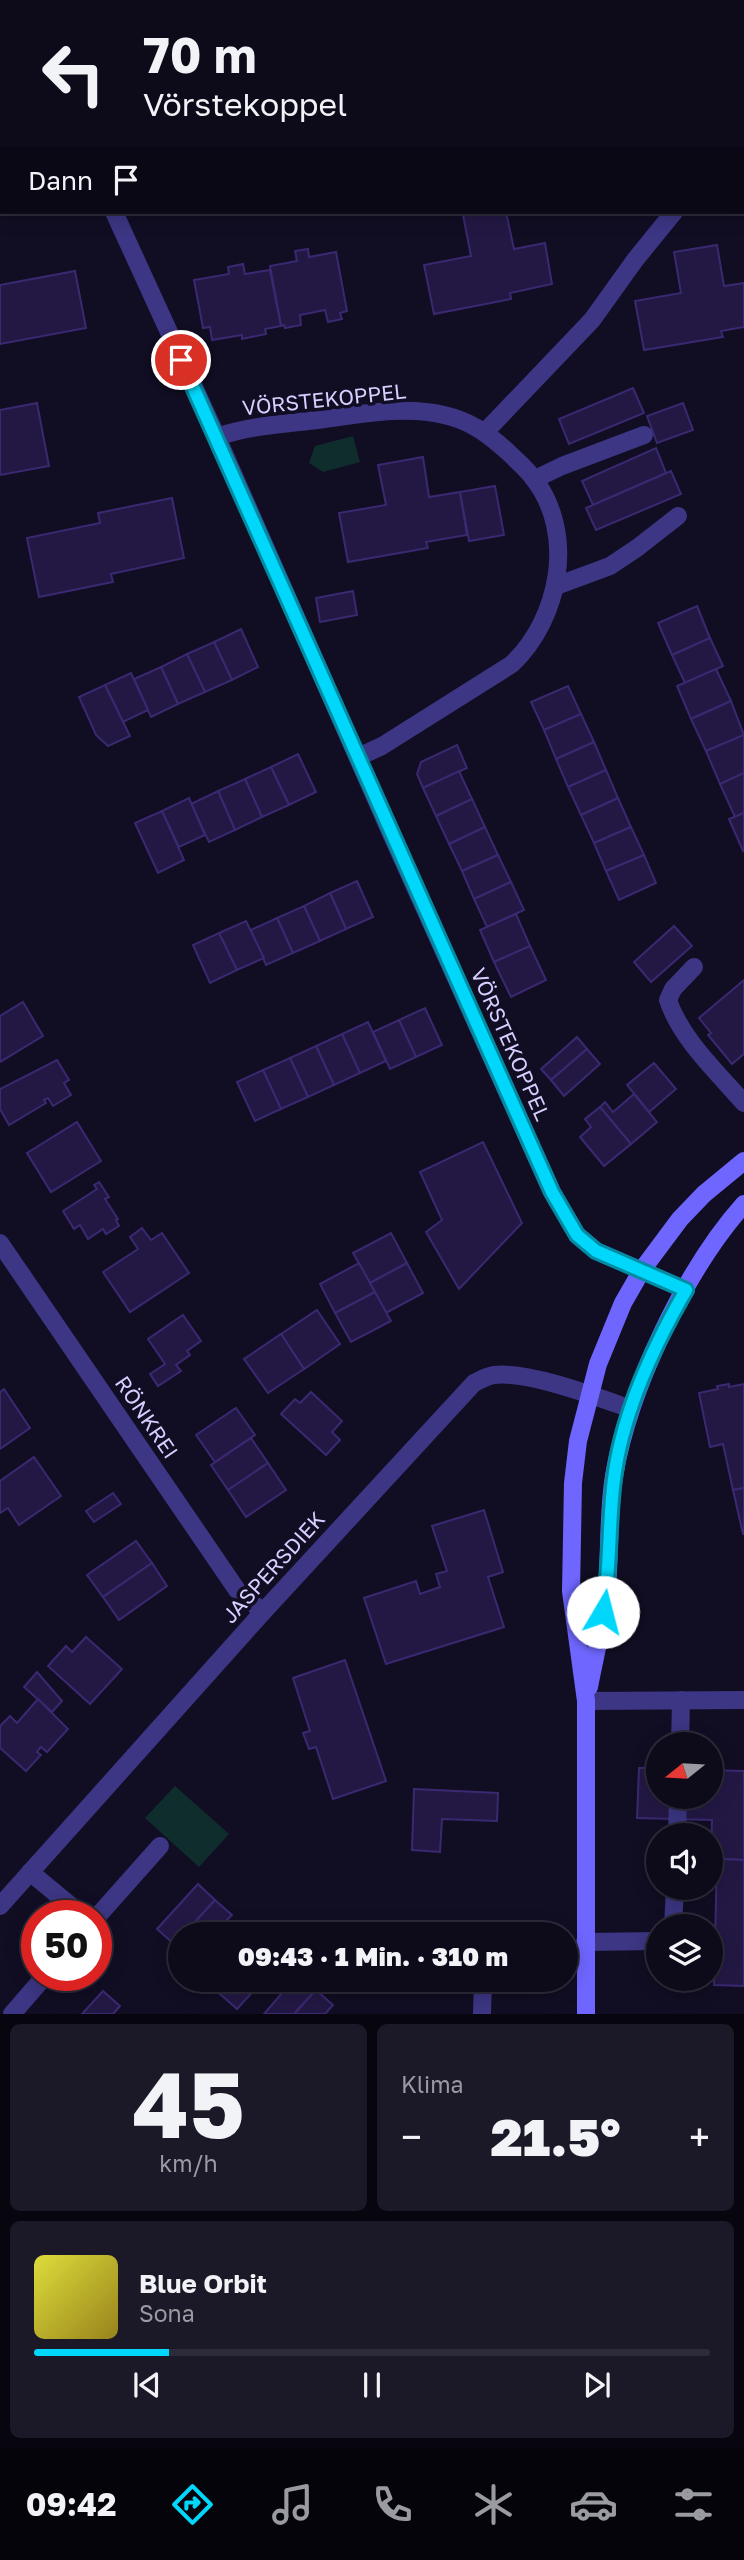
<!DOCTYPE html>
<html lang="de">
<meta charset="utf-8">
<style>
body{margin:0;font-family:"Golos Text",sans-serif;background:#1b1827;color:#f1f3f6;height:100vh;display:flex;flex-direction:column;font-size:26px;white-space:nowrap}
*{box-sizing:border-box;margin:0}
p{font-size:23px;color:#9a9aa2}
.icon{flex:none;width:38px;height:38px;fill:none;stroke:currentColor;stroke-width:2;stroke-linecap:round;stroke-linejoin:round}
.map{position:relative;height:2014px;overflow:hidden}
.panel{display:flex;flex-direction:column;gap:10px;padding:10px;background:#07060e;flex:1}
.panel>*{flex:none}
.top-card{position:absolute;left:0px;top:0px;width:746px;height:214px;box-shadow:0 4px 18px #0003,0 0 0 2px #2d2b39;background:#0d0a1a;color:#f1f3f6;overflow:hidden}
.needle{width:46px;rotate:252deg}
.tools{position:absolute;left:646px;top:1732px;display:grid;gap:14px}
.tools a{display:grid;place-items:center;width:77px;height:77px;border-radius:50%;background:#0d0a1a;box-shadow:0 4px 18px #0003,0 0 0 2px #2d2b39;font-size:35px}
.speed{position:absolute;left:21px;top:1900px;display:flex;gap:14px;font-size:35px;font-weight:700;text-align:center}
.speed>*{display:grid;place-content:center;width:91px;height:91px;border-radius:50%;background:#0d0a1a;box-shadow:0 4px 18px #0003,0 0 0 2px #2d2b39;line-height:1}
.speed .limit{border:10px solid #d22;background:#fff;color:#111}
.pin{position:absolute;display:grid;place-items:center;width:60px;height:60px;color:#fff;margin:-30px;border:4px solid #fff;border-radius:50%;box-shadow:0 2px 7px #0007}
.me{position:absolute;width:77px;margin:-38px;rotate:8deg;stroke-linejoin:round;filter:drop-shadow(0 0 5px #0008)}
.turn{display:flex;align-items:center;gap:24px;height:147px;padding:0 28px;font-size:32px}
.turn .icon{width:91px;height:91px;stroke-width:2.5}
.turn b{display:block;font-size:49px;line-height:60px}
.then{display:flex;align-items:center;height:66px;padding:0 28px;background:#0003;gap:14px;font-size:26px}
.big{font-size:52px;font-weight:800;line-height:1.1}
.panel .tile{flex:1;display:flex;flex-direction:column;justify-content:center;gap:10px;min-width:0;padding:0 24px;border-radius:10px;background:#1b1827}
.panel .dial{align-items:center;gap:0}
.dial b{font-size:91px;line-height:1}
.song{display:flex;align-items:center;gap:21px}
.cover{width:84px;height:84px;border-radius:10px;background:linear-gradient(135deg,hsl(60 70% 55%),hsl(50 70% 35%))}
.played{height:7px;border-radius:4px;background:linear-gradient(90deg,#00d7fa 20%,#2d2b39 20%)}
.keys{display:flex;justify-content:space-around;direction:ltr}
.heat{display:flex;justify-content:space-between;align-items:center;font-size:38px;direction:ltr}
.panel .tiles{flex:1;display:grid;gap:10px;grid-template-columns:1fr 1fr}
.tile:last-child{grid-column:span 2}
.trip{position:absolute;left:168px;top:1922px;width:410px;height:70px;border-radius:35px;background:#0d0a1a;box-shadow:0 4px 18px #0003,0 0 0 2px #2d2b39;font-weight:800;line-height:70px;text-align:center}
.tabs{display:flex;height:112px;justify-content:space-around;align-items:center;background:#05040a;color:#9a9aa2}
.tabs .icon{width:49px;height:49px}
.tabs .active{color:#00d7fa}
.tabs b{font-size:32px;color:#f1f3f6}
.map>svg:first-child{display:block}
.green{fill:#102d2d}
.building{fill:#231844;stroke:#3a2971;stroke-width:2}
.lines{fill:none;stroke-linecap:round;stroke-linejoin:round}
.lane{stroke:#3c3684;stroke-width:18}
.street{stroke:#3c3684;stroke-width:18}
.secondary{stroke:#6f66ff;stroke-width:18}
.route-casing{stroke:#008ca2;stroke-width:18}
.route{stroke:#00d7fa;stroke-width:12}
.labels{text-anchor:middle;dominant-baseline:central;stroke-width:7;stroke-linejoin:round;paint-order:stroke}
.street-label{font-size:21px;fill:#d6cfff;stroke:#110d23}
</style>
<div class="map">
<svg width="744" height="2014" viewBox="0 0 744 2014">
<rect width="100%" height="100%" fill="#110d23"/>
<g class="green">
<path d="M353 436 360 462 323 472 309 463 315 446Z"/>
<path d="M175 1786 229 1834 199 1867 145 1818Z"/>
</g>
<g class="building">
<rect x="87" y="0" width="86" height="2"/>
<rect x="173" y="0" width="87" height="2"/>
<path d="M499 0H604L605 2H499Z"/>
<path d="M478 212H506L514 249 545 243 552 284 510 293 511 299 434 314 424 265 471 256 463 215Z"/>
<path d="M717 245 724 286 744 283V327L721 331 723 337 644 350 635 301 681 293 674 252Z"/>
<path d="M308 249 309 257 336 252 347 311 340 313 342 319 328 322 325 310 300 315 301 325 285 328 284 325 281 326 270 266 297 261 295 251Z"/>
<path d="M243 264 245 274 270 270 281 326 265 329 266 334 242 339V335L212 340 210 327 203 328 194 280 229 274 228 267Z"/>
<path d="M75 271 86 328 0 344V285Z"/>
<path d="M633 388 644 413 569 444 559 419Z"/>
<path d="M37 403 49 466 0 475V410Z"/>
<path d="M683 403 693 430 657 443 647 416Z"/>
<path d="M656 448 666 473 593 505 582 481Z"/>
<path d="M423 457 429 497 460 492 467 535 426 542 428 548 348 562 339 513 386 505 378 465Z"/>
<path d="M671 471 681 494 596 530 586 508Z"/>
<path d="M495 486 504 535 469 541 460 492Z"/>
<path d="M172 498 184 558 111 574 113 582 39 597 27 538 100 523 98 513Z"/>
<path d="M353 591 357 615 320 622 316 598Z"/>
<path d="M697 606 710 638 672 655 658 623Z"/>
<path d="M241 629 258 667 232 680 214 642Z"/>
<path d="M710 638 723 666 685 683 672 655Z"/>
<path d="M214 642 232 680 205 692 187 654Z"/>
<path d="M187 654 205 692 178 704 161 667Z"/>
<path d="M161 667 178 704 151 717 134 679Z"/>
<path d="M716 669 731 701 691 719 677 686Z"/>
<path d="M131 673 148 710 123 722 105 685Z"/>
<path d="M105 685 130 736 108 746 96 735 79 697Z"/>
<path d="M568 686 581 714 544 730 531 702Z"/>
<path d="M731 701 744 735 706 751 691 719Z"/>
<path d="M581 714 594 742 556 759 544 730Z"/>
<path d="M744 735V773L720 784 706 751Z"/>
<path d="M594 742 606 770 568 787 556 759Z"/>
<path d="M457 745 467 768 423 788 417 774 421 762Z"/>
<path d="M298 754 316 792 289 805 271 767Z"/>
<path d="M271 767 289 805 262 817 245 779Z"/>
<path d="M606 770 618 798 581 815 568 787Z"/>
<path d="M459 771 472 799 436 816 423 788Z"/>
<path d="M744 773V813L735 817 720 784Z"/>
<path d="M245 779 262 817 235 830 218 791Z"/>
<path d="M218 791 235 830 209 842 191 804Z"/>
<path d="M189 798 205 835 179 847 162 811Z"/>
<path d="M618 798 631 827 594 843 581 815Z"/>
<path d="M472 799 485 827 449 844 436 816Z"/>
<path d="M162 811 184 860 158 873 135 823Z"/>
<path d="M744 813V850L743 851 729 819Z"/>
<path d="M485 827 498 855 462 871 449 844Z"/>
<path d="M631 827 644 855 606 871 594 843Z"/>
<path d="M498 855 511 882 474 899 462 871Z"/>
<path d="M644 855 656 883 619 900 606 871Z"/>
<path d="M357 881 373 917 346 929 330 893Z"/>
<path d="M511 882 524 910 487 927 474 899Z"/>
<path d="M330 893 346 929 320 941 304 906Z"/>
<path d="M304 906 320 941 293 953 277 918Z"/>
<path d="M516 914 530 946 494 962 480 930Z"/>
<path d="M277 918 293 953 266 965 251 930Z"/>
<path d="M246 921 264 958 237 970 219 933Z"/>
<path d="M674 926 692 946 651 982 634 962Z"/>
<path d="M219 933 237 970 210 983 193 945Z"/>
<path d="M530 946 546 980 511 997 494 962Z"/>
<path d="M744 980V1054L732 1064 708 1035 711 1033 699 1018Z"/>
<path d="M23 1002 43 1036 0 1062V1016Z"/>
<path d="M425 1008 442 1045 416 1057 399 1020Z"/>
<path d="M399 1020 416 1057 390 1069 373 1032Z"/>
<path d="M368 1022 386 1061 360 1073 342 1034Z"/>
<path d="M342 1034 360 1073 334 1085 316 1046Z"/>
<path d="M577 1037 587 1049 551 1080 541 1069Z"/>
<path d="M316 1046 334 1085 308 1097 290 1058Z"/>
<path d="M587 1049 600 1064 564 1096 551 1080Z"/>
<path d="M290 1058 308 1097 281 1109 263 1070Z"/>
<path d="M57 1060 69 1080 64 1083 71 1095 53 1106 48 1098 44 1100 46 1103 9 1125 0 1109V1089Z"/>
<path d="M654 1063 676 1089 649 1112 627 1085Z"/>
<path d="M263 1070 281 1109 255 1121 237 1082Z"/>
<path d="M634 1094 657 1122 631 1144 600 1107 605 1102 613 1112Z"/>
<path d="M600 1107 631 1144 604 1166 580 1137 591 1127 585 1119Z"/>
<path d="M77 1122 101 1161 51 1192 27 1153Z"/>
<path d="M483 1142 522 1223 459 1289 426 1232 442 1220 420 1172Z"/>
<path d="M99 1182 109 1197 105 1199 118 1219 116 1220 119 1226 106 1234 103 1229 88 1239 80 1225 74 1229 63 1211 97 1189 94 1185Z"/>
<path d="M142 1228 151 1240 162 1233 189 1273 130 1312 103 1272 138 1249 130 1237Z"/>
<path d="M391 1233 407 1263 370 1283 353 1253Z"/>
<path d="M359 1263 375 1292 335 1313 320 1284Z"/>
<path d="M407 1263 423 1293 386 1313 370 1283Z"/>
<path d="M375 1292 391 1321 351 1342 335 1313Z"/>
<path d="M317 1310 340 1344 304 1369 281 1334Z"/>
<path d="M183 1315 201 1341 187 1351 190 1355 176 1365 181 1371 158 1386 150 1374 165 1364 148 1339Z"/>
<path d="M281 1334 304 1369 268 1393 244 1359Z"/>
<path d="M729 1384V1387L744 1384V1488L733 1490 723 1444 710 1447 699 1393 718 1389 717 1386Z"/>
<path d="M4 1389 30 1428 0 1449V1392Z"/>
<path d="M311 1392 342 1421 332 1432 340 1440 326 1455 281 1414 295 1399 300 1403Z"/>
<path d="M236 1408 255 1435 215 1462 196 1435Z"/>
<path d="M251 1438 268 1463 228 1490 211 1465Z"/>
<path d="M34 1457 61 1496 19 1525 8 1508 0 1513V1481Z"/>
<path d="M268 1463 286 1490 246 1517 228 1490Z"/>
<path d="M744 1488V1534H743L733 1490Z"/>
<path d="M113 1493 121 1504 94 1522 86 1511Z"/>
<path d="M484 1510 503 1572 488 1577 504 1627 386 1664 364 1598 416 1581 420 1594 440 1587 436 1574 447 1571 432 1526Z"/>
<path d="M136 1541 152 1563 103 1597 87 1575Z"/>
<path d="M152 1563 167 1586 119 1620 103 1597Z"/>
<path d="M86 1637 122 1669 90 1704 48 1666 66 1646 72 1652Z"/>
<path d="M345 1660 386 1781 333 1799 316 1747 309 1749 303 1733 310 1731 293 1678Z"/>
<path d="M37 1672 62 1701 52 1712 24 1687Z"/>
<path d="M38 1699 68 1729 47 1752 41 1747 37 1752 41 1755 26 1771 0 1748V1726L10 1716 17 1723Z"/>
<path d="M639 1768H658V1797H710V1770L744 1771V1860L711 1858 712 1820 637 1818Z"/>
<path d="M414 1789 498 1793 497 1821 442 1819 440 1852 412 1850Z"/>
<path d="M717 1859 744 1860V1986L714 1985Z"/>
<path d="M198 1884 215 1900 184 1934H180V1938L175 1945 157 1929Z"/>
<path d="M215 1900 232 1915 227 1920 214 1934H184Z"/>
<path d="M227 1920 243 1934H214Z"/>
<path d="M203 1979H233L220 1994Z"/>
<path d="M233 1979H264L237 2009 220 1994Z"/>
<path d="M294 1979H304L316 1990 294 2014H264Z"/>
<path d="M316 1990 333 2005 325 2014H294Z"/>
<path d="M103 1991 120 2006 113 2014H82Z"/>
</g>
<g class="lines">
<g class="lane">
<path d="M486 431 592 320 635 260 674 212"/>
<path d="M535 479 562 466 644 435"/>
<path d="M556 586 610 566 637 548 678 516"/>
<path d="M694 967 673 989 668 1000C681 1039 717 1072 744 1103"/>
<path d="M680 1745 681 1700"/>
<path d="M677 1836 678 1797"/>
<path d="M30 1872 83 1916"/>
<path d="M96 1918 160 1846"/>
<path d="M673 1927 675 1888"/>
<path d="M585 1942 658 1941"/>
<path d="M12 2014 45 1976"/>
<path d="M482 2014 483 1979"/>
</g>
<g class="street">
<path d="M16 0 17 2"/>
<path d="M114 212 217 437 392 836 552 1192 577 1235 596 1251 686 1290"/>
<path d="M217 437C249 426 283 424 317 420 357 415 404 405 444 415 471 421 488 434 508 452 517 461 527 469 534 479 576 534 560 618 512 664L382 746 358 757"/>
<path d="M0 1243 237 1590 263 1612"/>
<path d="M586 1701 744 1700"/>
<path d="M0 1906 263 1612 474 1383C480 1380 487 1376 494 1375 529 1371 597 1397 631 1409"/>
</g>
<g class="secondary">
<path d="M589 1687C595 1655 604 1621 607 1588 610 1551 608 1513 614 1476 629 1389 685 1270 744 1204"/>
<path d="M586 2014V1701L571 1591 573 1483 578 1441 598 1364 623 1303 642 1270 680 1219 704 1194 744 1161"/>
</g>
</g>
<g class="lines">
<defs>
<path id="route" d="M181 360 552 1192 577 1235 596 1251 686 1290C653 1347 622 1414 614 1479 608 1524 611 1568 603 1612"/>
</defs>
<use href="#route" class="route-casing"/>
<use href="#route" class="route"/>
</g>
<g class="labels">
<g class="street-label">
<text transform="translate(324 399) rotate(-6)">VÖRSTEKOPPEL</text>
<text transform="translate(511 1044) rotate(66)">VÖRSTEKOPPEL</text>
<text transform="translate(147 1417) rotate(56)">RÖNKREI</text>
<text transform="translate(273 1567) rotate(-48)">JASPERSDIEK</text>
</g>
</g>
</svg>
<div class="tools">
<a><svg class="needle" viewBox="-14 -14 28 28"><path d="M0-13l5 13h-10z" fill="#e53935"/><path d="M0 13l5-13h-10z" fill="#9a9aa2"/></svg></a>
<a><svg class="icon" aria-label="sound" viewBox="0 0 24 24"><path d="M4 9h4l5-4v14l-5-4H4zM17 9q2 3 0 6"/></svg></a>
<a><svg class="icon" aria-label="layers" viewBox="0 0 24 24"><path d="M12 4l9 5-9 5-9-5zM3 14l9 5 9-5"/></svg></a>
</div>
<div class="speed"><div class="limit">50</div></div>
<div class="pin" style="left:181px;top:360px;background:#d93025"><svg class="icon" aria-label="arrive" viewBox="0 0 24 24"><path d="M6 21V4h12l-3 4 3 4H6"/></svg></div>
<svg class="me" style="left:603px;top:1612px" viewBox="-20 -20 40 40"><circle r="19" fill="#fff"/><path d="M0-13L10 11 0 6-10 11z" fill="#00d7fa"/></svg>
<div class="trip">09:43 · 1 Min. · 310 m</div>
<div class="top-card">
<div class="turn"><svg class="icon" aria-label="left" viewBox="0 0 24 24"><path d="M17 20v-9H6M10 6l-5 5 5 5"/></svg><div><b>70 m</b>Vörstekoppel</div></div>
<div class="then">Dann<svg class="icon" aria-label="arrive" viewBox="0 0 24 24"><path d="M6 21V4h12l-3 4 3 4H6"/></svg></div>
</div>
</div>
<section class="panel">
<div class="tiles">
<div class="tile dial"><b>45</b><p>km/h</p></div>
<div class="tile"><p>Klima</p>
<div class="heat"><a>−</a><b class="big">21.5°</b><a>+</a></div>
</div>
<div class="tile">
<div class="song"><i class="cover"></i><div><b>Blue Orbit</b><p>Sona</p></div></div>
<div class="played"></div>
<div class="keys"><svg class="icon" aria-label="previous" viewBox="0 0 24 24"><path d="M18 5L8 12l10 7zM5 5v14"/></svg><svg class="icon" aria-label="pause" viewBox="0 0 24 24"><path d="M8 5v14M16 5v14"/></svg><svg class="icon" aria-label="next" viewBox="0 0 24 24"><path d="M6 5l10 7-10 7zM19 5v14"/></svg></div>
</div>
</div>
</section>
<nav class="tabs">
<b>09:42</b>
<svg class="icon active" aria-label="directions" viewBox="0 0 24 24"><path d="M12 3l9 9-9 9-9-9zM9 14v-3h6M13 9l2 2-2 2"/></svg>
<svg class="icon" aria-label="music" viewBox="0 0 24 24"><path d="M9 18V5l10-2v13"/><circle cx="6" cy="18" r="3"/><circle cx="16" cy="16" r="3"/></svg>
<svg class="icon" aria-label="phone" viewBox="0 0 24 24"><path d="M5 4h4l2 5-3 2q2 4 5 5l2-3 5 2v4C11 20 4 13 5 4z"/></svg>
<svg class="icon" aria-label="climate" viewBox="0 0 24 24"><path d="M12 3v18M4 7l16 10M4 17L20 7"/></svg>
<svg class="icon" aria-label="car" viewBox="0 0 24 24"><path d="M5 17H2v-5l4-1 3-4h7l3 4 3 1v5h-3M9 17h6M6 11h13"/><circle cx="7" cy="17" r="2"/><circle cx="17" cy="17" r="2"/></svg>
<svg class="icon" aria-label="filters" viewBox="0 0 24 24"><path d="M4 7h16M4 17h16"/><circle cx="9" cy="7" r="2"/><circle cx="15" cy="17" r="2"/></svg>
</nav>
